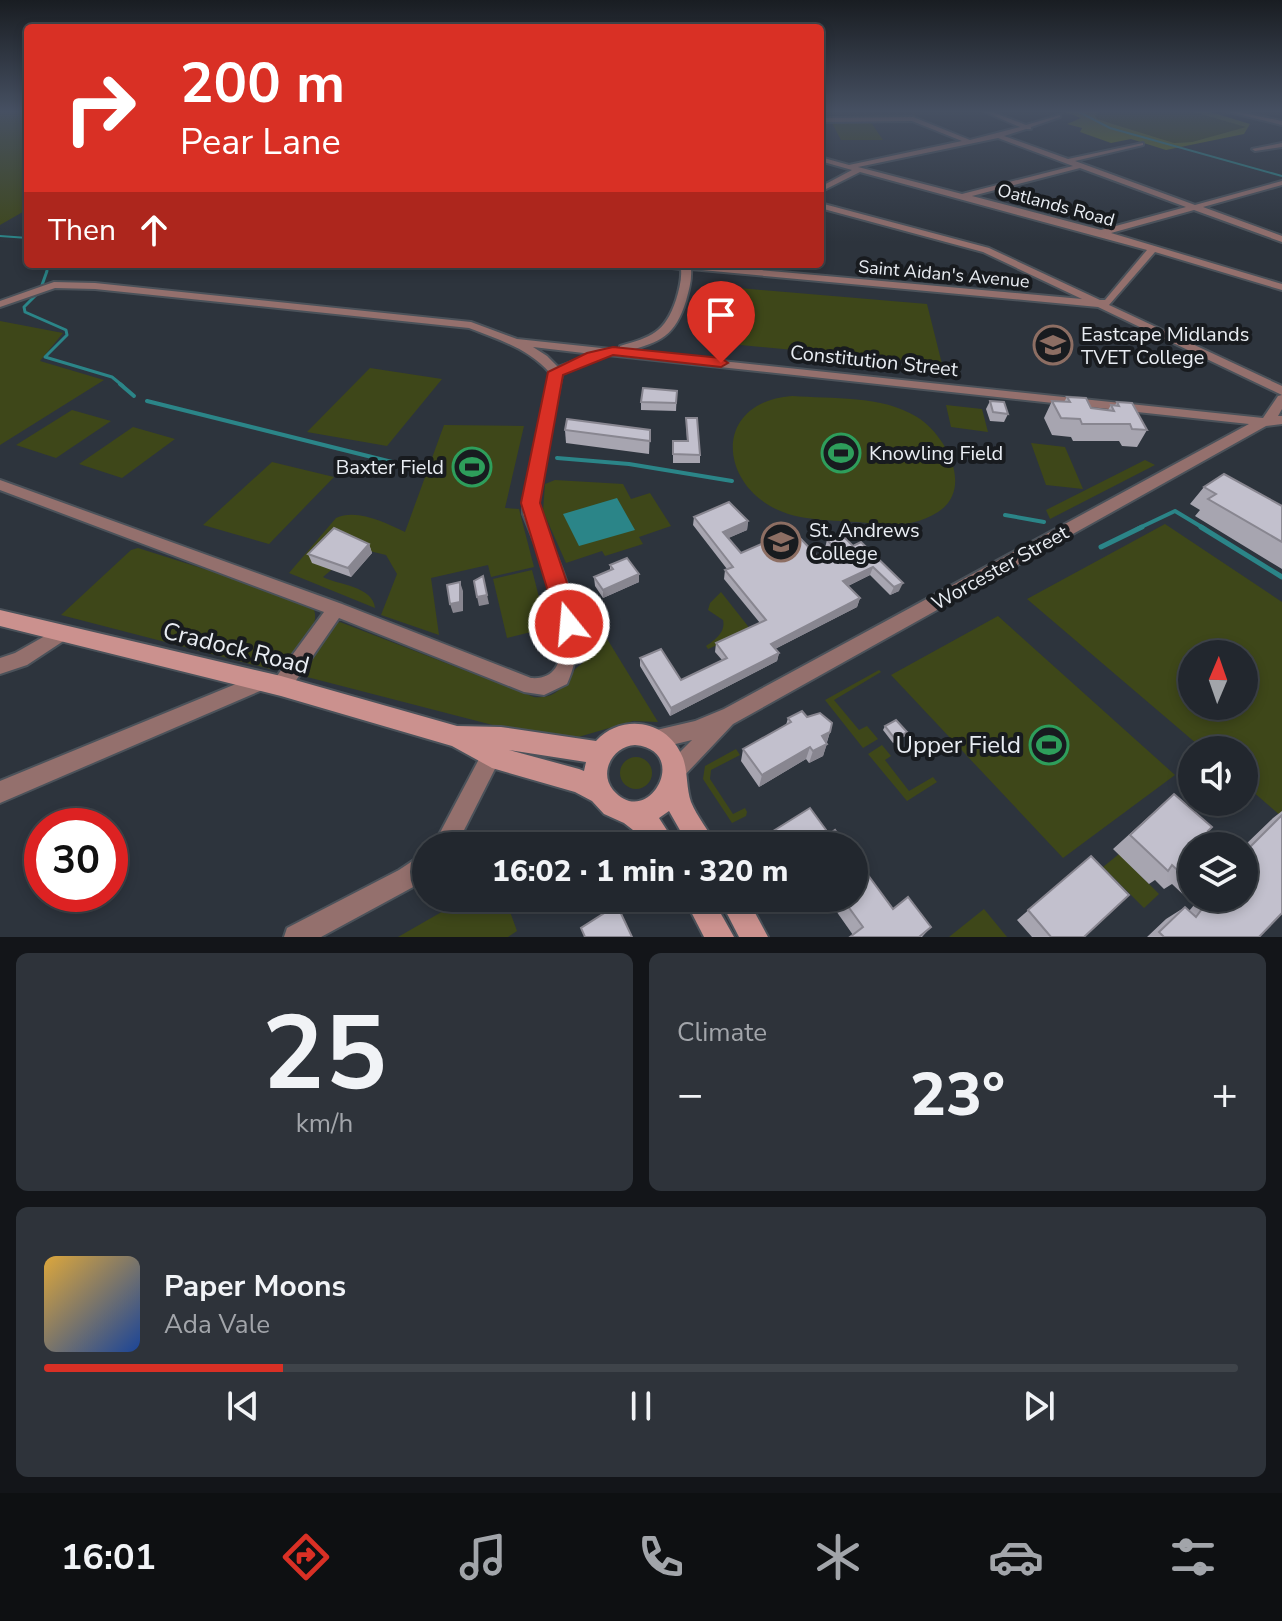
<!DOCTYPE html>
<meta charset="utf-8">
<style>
body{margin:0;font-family:"Nunito Sans",sans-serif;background:#2e333a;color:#f1f3f6;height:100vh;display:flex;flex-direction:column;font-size:30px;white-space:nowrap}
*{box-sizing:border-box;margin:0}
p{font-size:26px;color:#a2a5aa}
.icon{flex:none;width:44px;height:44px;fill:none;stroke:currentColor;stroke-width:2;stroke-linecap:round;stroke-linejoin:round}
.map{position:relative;height:937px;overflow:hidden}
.side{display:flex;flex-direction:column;gap:16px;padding:16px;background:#131519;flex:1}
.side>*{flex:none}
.guide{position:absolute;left:24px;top:24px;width:800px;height:244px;border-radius:8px;box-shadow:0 4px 12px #0003,0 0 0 2px #3f444a;background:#d93025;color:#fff;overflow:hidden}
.needle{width:52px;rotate:2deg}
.tools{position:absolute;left:1178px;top:640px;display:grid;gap:16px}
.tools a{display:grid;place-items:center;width:80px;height:80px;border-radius:50%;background:#22272e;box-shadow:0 4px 12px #0003,0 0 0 2px #3f444a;font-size:40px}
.speed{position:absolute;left:24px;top:808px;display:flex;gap:16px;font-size:40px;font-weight:700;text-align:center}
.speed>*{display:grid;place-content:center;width:104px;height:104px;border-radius:50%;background:#22272e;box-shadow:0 4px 12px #0003,0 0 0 2px #3f444a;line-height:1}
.speed .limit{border:12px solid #d22;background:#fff;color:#111}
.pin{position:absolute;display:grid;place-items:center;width:68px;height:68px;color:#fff;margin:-82px -34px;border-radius:50% 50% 50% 0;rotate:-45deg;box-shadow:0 0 8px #0007}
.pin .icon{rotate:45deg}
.me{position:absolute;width:88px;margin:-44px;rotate:343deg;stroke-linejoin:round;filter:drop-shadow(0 0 6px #0008)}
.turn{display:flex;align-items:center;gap:28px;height:168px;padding:0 24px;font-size:36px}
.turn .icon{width:104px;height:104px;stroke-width:2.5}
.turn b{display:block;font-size:56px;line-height:68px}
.then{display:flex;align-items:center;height:76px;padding:0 24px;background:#0003;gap:16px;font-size:30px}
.big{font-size:60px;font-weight:800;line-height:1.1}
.side .card{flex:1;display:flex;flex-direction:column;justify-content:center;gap:12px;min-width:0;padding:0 28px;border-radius:12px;background:#2e333a}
.side .dial{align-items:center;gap:0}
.dial b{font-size:104px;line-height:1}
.song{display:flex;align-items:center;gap:24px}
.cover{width:96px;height:96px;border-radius:12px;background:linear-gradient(135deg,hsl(40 70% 55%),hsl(220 70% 35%))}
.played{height:8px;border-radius:4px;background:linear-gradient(90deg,#d93025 20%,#3f444a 20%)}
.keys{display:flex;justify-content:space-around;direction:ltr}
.heat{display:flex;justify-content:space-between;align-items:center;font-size:44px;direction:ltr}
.side .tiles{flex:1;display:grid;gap:16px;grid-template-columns:1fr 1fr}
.card:last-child{grid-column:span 2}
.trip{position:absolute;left:412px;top:832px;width:456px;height:80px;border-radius:40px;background:#22272e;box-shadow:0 4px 12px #0003,0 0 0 2px #3f444a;font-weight:800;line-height:80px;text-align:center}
.menu{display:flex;height:128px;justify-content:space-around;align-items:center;background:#0e1012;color:#a2a5aa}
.menu .icon{width:56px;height:56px}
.menu .on{color:#d93025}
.menu b{font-size:36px;color:#f1f3f6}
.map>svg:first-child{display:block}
.green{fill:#3e4719;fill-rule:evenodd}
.forest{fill:#5e6c1d}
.water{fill:#2b8588}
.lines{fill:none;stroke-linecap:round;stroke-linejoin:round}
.stream-far3{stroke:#2b8588;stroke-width:2}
.stream-far2{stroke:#2b8588;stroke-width:3}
.stream-far1{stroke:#2b8588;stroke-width:4}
.stream{stroke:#2b8588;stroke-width:5}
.street-casing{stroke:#4b525a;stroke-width:4}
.secondary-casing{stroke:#4b525a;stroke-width:4}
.street{fill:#94706d;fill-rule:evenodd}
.secondary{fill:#cb918e;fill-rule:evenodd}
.wall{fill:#a7a5b0}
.shaded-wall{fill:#888690}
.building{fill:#c2c0cd;stroke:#888690;stroke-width:2}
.route{fill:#d93025;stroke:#8d1f18;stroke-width:2}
.labels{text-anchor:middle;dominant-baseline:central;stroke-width:8;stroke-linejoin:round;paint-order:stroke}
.far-street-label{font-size:18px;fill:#e9edf3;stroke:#181b1f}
.poi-label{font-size:20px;fill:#e9edf3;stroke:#181b1f;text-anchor:start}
.street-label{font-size:20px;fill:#e9edf3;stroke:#181b1f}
.near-street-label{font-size:24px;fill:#e9edf3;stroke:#181b1f}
.near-poi-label{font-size:24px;fill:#e9edf3;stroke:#181b1f;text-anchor:end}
</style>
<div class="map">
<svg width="1282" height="937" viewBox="0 0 1282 937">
<rect width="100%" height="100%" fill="#2d343d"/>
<g class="green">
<path d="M0 111H28V209L0 225Z"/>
<path d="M1096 111H1190L1248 127 1192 142 1174 143 1097 119 1095 116 1100 112Z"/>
<path d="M831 121H870L883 140H841Z"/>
<path d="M739 288 927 304 942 364 730 344Z"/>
<path d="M0 321 63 333 40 361 104 380 0 445Z"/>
<path d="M370 368 442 379 387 446 307 432Z"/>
<path d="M792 396C832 399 882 395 917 417 945 434 975 488 938 512 916 526 892 526 868 523 840 520 804 522 778 510 718 483 713 402 792 396Z"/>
<path d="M946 405 982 409 988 432 951 427Z"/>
<path d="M72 410 111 421 56 458 16 445Z"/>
<path d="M444 425 524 426 505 508 519 509 534 567 491 577 488 565 431 578 439 635 381 615 397 574 386 555 357 548 323 577C338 585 373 586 375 608L289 573 336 518C357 508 386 523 405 532Z"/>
<path d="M133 427 175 439 122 478 79 464Z"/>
<path d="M1031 443 1065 447 1083 489 1046 485Z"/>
<path d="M1145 460 1155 465 1050 519 1046 510Z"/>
<path d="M272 462 334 477 269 544 203 525Z"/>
<path d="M555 480 623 484 631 499 650 493 671 526 639 537 643 544 605 556 602 551 566 563 543 511 545 484Z"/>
<path d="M1165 524 1282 602V817L1244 784V750H1204L1027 599ZM1192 654H1244V706H1192Z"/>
<path d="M138 548 239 580 314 610C322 628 288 666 270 669L61 615 131 550Z"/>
<path d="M532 570 547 628 507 638 493 579Z"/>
<path d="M721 592 751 630 708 649 706 646C715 640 726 632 723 620L708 610 710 603Z"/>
<path d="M590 611 658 722 633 721 575 738 535 736 307 677 301 671 331 625 340 622 534 697C557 699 562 687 574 671 577 666 585 663 587 657 594 642 591 627 583 614Z"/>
<path d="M998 616 1175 775 1063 858 891 675Z"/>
<path d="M879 670 881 672 834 700 859 730 867 726 878 739 863 748 825 700Z"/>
<path d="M882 745 891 756 885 760 909 791 933 777 937 782 907 801 868 754Z"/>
<path d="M736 749 740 755 711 770 710 779 733 814 745 808 747 812 746 816 732 823 703 779 705 766Z"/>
<circle cx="636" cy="773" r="16"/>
<path d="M1119 854 1159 894 1144 908 1103 867Z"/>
<path d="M466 898H505L517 931 508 937H398Z"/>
<path d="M984 909 1007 937H949Z"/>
</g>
<path class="forest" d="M1062 111 1100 112 1095 116 1097 119 1174 143 1192 142 1246 127 1190 111H1207L1250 124 1244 134 1166 150 1131 139 1111 143 1080 132 1082 128 1067 124 1081 118Z"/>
<path class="water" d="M617 498 635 530 579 546 563 514Z"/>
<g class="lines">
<g class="stream-far3">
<path d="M1079 112 1110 128 1282 176"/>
<path d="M0 236 28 238"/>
<path d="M46 273 49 264"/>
</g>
<g class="stream-far2">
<path d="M42 285 47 271"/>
<path d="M39 292 24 307 25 312 66 330 67 335 45 357 112 377 123 386"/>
</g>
<g class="stream-far1">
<path d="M120 384 134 396"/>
<path d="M147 401 416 468"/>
<path d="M557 458 629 464 732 481"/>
<path d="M1005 515 1044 522"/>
<path d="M1137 529 1175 511 1205 529"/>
</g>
<g class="stream">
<path d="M1201 527 1282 577"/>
<path d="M1101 547 1142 527"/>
</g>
<defs>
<g id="street">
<path d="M983 111H990L1026 125 1060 115V117L1031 127V129H1026L1004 136 1068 159 1143 143V145L1075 161 1195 205 1282 181V185L1203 207 1282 236V242L1194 210 1111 233 1282 284V290L1155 252 1109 305 1282 386V395L1098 307 691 269C692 280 689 290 686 301 675 336 661 342 627 351L1263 418 1278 396 1282 395V409L1278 416H1282V424L1266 426 733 724 682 778 675 781 668 778 665 771 668 764 692 740 655 749 648 746 645 739 648 732 695 721 724 709 1249 424 608 355 562 374 537 503 539 514C561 570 594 624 567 684L544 695 524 692 339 618 288 692 281 694 274 692 272 686 274 680 324 612 0 490V480L342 604 531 678C598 683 534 541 523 514V503L550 373C528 348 499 340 469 328L95 289 55 288 0 307V301L54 282 95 283 471 322 517 339 620 350V346C651 337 665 333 676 300 679 290 682 280 681 269L663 267 658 264H694L1082 299 983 252 820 208V203L989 248 1100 300H1105L1147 250 860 172 820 192V187L852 170 820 161V157L849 165 962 141 912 121 820 122V118L913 117 970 140 1020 127ZM998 138 1073 166 962 194 858 167ZM1080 168 1186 207 1101 230 972 196ZM533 347 592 354 558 367 547 356Z"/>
<path d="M1225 111H1234L1282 121V125Z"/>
<path d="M1282 143V147L1255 151 1252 149Z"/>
<path d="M59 628 65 630 68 635 65 640 27 665 0 674V658L15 653Z"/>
<path d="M260 674 267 676 269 682 267 688 0 803V781Z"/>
<path d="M494 741 501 744 504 751 456 846H433L487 744Z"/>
<path d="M426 852V877L415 886 321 937H284L287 928 399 870Z"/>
</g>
<g id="secondary">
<path d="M0 610 281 676 457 726 501 727 596 741C623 712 669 721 683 758 688 772 686 787 691 802 697 817 709 830 716 846H689L669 811 659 818 677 846H649L642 837 624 823 604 814 592 801 575 792 492 768 452 746 281 696 0 626ZM635 745C692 750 648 831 613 790 598 771 614 746 635 745ZM509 750 586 762 584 771 579 769Z"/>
<path d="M684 898H712L734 937H704Z"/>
<path d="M719 898H747L768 937H739Z"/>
</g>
</defs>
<use href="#street" class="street-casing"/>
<use href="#secondary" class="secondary-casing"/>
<use href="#street" class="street"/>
<use href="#secondary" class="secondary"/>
</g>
<g class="wall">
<path d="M677 391 676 411 641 410V402Z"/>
<path d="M1067 397 1091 408 1108 410 1111 405H1115L1117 402 1147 430 1137 447 1122 446 1119 441H1073L1071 437 1052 435 1044 418 1052 401 1064 402Z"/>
<path d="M990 401 1008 414 1004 422 990 421 986 409Z"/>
<path d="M686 418 700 455V463H673V441H687Z"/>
<path d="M565 430H650L649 454 566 443Z"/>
<path d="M1204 487 1282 506V569L1195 516 1200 510 1190 504Z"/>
<path d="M694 517 748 521 747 530 728 538 741 553 779 545 821 560 832 555 825 548 827 540 841 534 899 591 890 595 870 575 848 586 860 598 857 607 775 649 779 653 777 661 670 716 640 666V658L681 680 722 660 715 652 716 643 760 623 724 579 725 570 727 569 693 525Z"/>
<path d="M369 544 372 553 351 577 312 563 308 554Z"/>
<path d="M610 565 639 574V582L603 598 595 586 594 577 610 570Z"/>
<path d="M807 717 830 732 823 756 809 763 806 759 759 787 741 761 743 749 786 725 788 718Z"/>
<path d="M885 726 905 736 893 743 883 730Z"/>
<path d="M1174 794 1192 846V898H1244V846L1273 818 1282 811V913L1259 937H1147L1166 919 1185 907 1189 911 1194 905 1172 884 1164 889 1155 880 1149 884 1113 849Z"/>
<path d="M770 833 829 834 846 846H766Z"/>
<path d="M1091 856 1084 937H1032L1017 920Z"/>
<path d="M827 898H854L893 909 931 927 922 937H850L853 935Z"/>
</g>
<g class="shaded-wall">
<path d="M748 521 747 530 722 541 723 532Z"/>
<path d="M369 544 372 553 351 577 348 568Z"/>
<path d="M873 567 870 575 840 590 843 581Z"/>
<path d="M639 574V582L603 598V590Z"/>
<path d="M483 576 489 604 479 606 477 597Z"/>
<path d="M460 582 463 591V611L453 613 450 604Z"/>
<path d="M903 583 899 591 890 595 894 587Z"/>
<path d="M860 598 857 607 769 652 771 644Z"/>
<path d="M779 653 777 661 670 716 671 708Z"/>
<path d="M830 732 826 744 822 736Z"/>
<path d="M907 732 905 736 893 743 895 739Z"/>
<path d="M827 744 823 756 809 763 813 751Z"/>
<path d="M810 747 806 759 759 787 762 775Z"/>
</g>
<g class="building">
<path d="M643 388 677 391 676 403 641 402Z"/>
<path d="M1067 397 1086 398 1091 408 1114 411 1111 405 1119 406 1117 402 1132 403 1147 430 1132 429 1130 424H1082L1080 419 1061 418 1052 401 1070 402Z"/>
<path d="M990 401 1004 402 1008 414 993 412Z"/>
<path d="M686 418H697L700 455 673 454V441H688Z"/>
<path d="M567 419 650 430V441L565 430Z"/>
<path d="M1224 474 1282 506V542L1208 499 1216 494 1204 487Z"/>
<path d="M729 502 748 521 723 532 741 553 773 539 779 545 799 537 821 560 839 552 827 540 841 534 853 546 861 542 903 583 894 587 873 567 843 581 860 598 771 644 779 653 671 708 640 658 661 649 681 680 727 658 716 643 766 620 725 570 733 567 694 517Z"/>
<path d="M334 528 369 544 348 568 308 554Z"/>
<path d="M627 558 639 574 603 590 594 577 613 569 610 565Z"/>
<path d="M483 576 487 595 477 597 474 581Z"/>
<path d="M460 582V602L450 604 447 585Z"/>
<path d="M802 711 807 717 820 713 832 723 830 732 822 736 827 744 813 751 810 747 762 775 743 749 791 722 788 718Z"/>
<path d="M896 720 907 732 895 739 885 726Z"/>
<path d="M1174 794 1212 827 1208 831 1225 846H1192V872L1190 870 1184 876 1172 865 1168 871 1130 835Z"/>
<path d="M810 808 829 834 835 830 846 846H779L770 833Z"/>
<path d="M1282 815V913L1259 937H1164L1159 932 1185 907 1196 917 1210 898H1244V853Z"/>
<path d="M854 856 893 909 908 897 931 927 919 937H850L863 927 842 898H854Z"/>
<path d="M1091 856 1129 895 1084 937H1051L1028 910Z"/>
<path d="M617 905 632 937H585L581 928Z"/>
</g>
<linearGradient id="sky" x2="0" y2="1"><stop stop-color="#191d22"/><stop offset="0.46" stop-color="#465062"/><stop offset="1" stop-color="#465062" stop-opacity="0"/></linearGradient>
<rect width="1282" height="242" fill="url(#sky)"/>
<path class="route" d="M613 347 721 358 728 363 721 367 613 355 563 375 540 503 581 624 577 630 569 633 561 630 558 624 521 503 548 372 587 353Z"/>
<defs>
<symbol id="university-ring" viewBox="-11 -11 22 22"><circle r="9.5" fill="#181b1f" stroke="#8d6e63" stroke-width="1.5"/><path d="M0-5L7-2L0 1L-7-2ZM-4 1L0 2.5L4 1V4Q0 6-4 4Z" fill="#8d6e63"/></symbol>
<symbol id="stadium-ring" viewBox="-11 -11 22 22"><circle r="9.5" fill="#181b1f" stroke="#2e9e5b" stroke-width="1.5"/><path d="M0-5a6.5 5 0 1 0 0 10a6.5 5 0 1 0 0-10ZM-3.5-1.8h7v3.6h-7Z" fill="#2e9e5b"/></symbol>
<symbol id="school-ring" viewBox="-11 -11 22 22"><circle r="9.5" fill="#181b1f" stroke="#8d6e63" stroke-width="1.5"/><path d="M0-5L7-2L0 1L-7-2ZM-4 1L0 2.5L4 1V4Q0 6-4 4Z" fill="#8d6e63"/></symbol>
</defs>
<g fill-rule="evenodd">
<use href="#university-ring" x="1031" y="323" width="44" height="44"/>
<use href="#stadium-ring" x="819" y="431" width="44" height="44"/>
<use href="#stadium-ring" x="450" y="445" width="44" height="44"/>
<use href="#school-ring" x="759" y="520" width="44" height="44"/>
<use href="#stadium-ring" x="1027" y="723" width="44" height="44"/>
</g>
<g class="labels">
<g class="far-street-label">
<text transform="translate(1056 205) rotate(15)">Oatlands Road</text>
<text transform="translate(944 274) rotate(5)">Saint Aidan's Avenue</text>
</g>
<g class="poi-label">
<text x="1081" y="334">Eastcape Midlands<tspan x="1081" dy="23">TVET College</tspan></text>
<text x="869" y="453">Knowling Field</text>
<text x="444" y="467" text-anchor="end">Baxter Field</text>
<text x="809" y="530">St. Andrews<tspan x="809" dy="23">College</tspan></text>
</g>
<g class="street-label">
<text transform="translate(874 361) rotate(6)">Constitution Street</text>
<text transform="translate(1000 568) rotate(-29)">Worcester Street</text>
</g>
<g class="near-street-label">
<text transform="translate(236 648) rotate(14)">Cradock Road</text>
</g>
<g class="near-poi-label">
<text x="1021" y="745">Upper Field</text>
</g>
</g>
</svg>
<div class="tools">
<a><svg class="needle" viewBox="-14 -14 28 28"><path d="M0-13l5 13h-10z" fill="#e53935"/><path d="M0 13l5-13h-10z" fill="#a2a5aa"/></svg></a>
<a><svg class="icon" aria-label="sound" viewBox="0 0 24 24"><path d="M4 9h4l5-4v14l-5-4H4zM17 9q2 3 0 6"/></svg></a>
<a><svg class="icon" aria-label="layers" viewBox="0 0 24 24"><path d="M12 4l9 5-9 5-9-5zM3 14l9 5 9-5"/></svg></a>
</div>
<div class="speed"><div class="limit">30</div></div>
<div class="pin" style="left:721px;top:363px;background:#d93025"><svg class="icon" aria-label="arrive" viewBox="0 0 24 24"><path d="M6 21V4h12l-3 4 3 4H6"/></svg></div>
<svg class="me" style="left:569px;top:624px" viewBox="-20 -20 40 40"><circle r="17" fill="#d93025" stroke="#fff" stroke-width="3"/><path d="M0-11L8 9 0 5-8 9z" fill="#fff"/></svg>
<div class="trip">16:02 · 1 min · 320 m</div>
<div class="guide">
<div class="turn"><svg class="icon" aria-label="right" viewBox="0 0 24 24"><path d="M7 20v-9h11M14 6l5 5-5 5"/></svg><div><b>200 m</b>Pear Lane</div></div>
<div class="then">Then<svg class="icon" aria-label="ahead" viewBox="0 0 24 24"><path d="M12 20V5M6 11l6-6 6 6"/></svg></div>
</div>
</div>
<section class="side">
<div class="tiles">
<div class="card dial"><b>25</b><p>km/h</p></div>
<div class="card"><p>Climate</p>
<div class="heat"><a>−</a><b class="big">23°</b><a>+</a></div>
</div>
<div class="card">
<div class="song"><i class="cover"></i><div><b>Paper Moons</b><p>Ada Vale</p></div></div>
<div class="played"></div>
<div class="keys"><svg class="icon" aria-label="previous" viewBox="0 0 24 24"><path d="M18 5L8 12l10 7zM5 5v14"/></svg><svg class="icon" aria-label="pause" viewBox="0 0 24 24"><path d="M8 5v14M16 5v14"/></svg><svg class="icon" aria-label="next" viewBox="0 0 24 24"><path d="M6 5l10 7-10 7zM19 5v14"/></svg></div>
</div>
</div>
</section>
<nav class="menu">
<b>16:01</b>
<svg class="icon on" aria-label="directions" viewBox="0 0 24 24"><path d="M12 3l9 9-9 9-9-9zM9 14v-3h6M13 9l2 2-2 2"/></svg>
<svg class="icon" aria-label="music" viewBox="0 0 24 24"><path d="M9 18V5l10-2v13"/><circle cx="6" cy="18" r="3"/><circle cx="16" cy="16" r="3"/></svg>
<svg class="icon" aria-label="phone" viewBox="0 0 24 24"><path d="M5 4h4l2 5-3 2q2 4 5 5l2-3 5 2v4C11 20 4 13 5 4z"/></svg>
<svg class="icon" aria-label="climate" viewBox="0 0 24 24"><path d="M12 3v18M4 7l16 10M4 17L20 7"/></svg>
<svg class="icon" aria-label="car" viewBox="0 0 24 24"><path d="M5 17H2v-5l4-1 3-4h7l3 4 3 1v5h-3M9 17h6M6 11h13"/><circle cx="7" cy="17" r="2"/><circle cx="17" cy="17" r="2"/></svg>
<svg class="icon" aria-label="filters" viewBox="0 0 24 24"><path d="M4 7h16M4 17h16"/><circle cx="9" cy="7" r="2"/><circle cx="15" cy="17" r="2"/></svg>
</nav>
